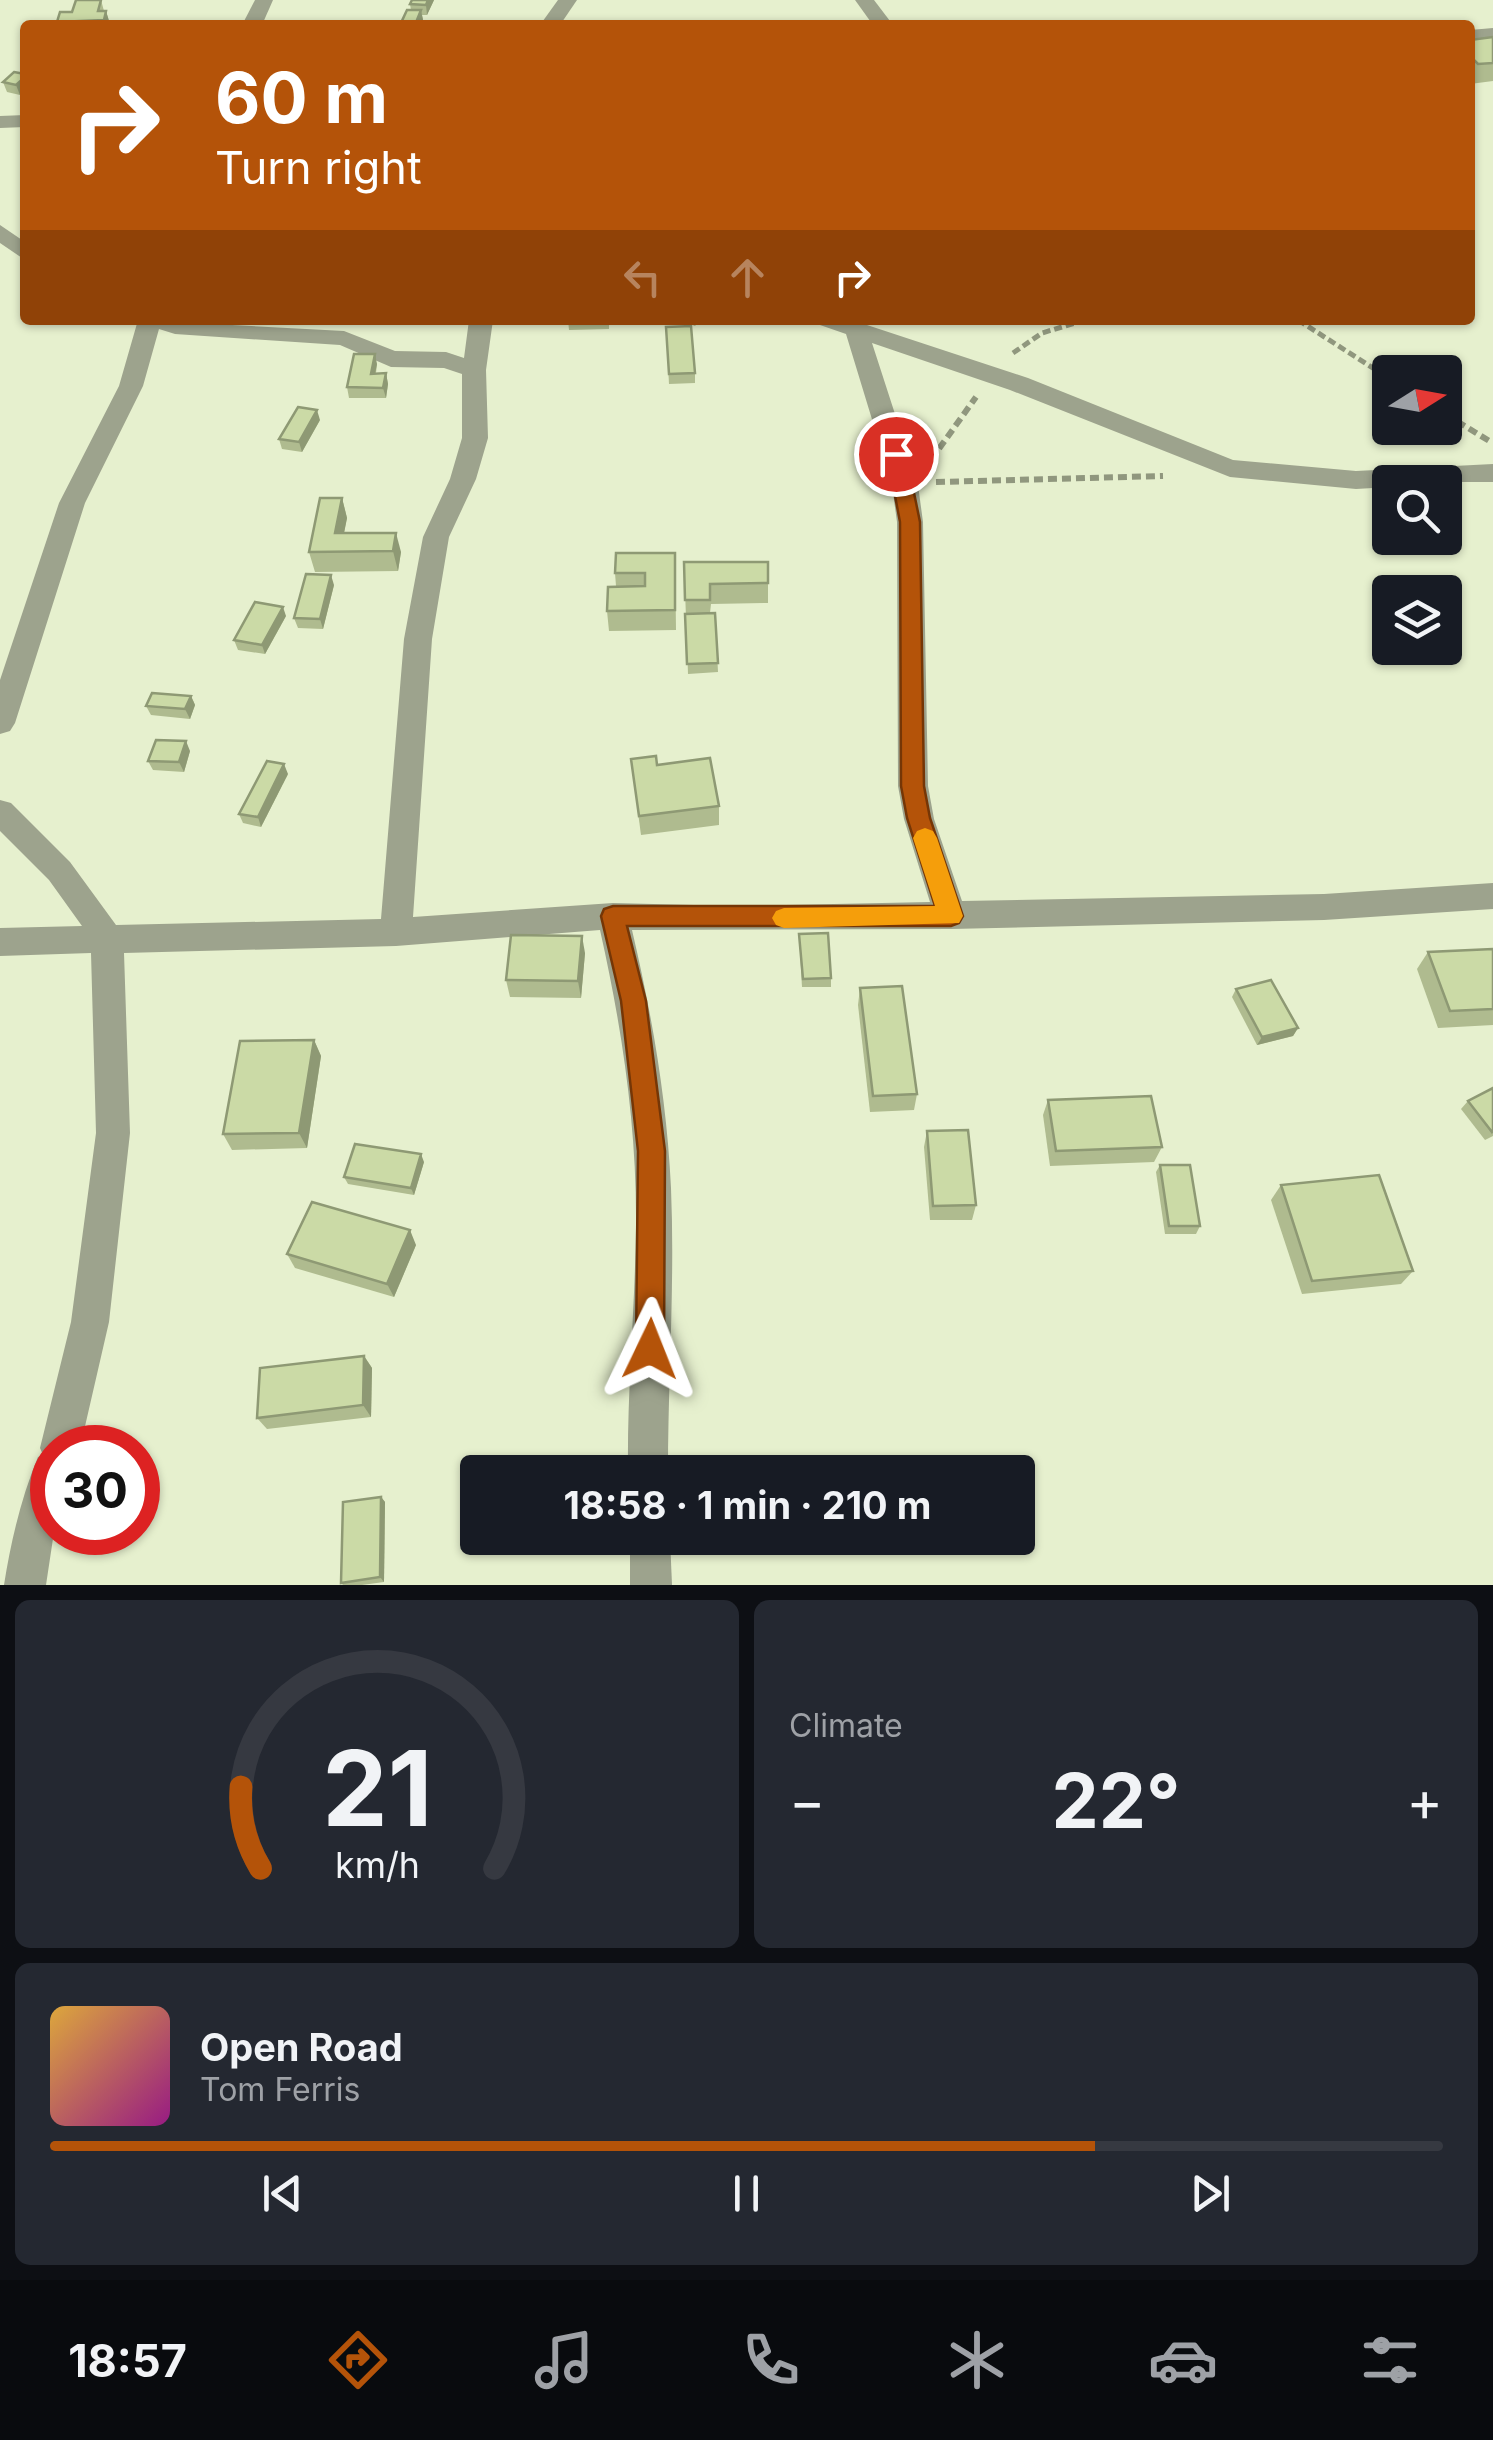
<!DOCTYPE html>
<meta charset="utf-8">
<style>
body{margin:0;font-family:Inter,sans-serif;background:#242831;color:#f1f3f6;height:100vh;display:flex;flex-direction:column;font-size:38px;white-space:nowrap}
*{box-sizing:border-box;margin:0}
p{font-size:32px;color:#9ea1a6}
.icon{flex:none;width:55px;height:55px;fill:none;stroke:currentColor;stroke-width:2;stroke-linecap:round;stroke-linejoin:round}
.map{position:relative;height:1585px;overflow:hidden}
.panel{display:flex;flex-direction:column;gap:15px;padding:15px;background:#0d0f14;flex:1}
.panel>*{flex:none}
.banner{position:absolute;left:20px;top:20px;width:1455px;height:305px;border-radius:10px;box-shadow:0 2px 8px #0004;background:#b45309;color:#fff;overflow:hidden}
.needle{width:65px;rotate:79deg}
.controls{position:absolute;left:1372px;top:355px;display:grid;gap:20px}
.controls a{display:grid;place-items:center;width:90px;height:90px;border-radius:10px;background:#171b24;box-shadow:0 2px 8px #0004;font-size:50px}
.speed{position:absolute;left:30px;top:1425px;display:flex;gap:20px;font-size:50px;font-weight:700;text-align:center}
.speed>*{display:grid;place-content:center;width:130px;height:130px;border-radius:50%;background:#171b24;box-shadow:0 2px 8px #0004;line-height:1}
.speed .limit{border:15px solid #d22;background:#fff;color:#111}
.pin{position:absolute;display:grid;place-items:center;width:85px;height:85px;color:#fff;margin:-42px;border:5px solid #fff;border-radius:50%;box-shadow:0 2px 10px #0007}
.me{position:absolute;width:110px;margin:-55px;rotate:2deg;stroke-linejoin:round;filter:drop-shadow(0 0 8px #0008)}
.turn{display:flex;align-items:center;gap:35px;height:210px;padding:0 30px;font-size:45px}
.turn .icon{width:130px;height:130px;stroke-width:2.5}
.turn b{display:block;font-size:70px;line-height:85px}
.lanes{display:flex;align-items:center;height:95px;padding:0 30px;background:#0003;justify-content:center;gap:50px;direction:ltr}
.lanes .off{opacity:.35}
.big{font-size:75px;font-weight:700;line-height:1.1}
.panel .widget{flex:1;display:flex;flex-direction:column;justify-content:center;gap:15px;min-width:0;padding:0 35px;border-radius:15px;background:#242831}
.panel .dial{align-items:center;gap:0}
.dial svg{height:260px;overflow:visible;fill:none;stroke:#363941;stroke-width:7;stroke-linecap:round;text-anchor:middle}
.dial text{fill:#f1f3f6;stroke:none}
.song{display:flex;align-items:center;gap:30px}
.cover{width:120px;height:120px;border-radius:15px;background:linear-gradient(135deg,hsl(40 70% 55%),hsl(310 70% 35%))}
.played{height:10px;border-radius:5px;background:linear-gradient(90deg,#b45309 75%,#363941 75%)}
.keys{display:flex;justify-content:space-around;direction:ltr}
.heat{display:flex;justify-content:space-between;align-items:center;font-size:55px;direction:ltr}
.panel .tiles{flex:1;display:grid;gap:15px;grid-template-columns:1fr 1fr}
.widget:last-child{grid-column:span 2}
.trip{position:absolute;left:460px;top:1455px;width:575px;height:100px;border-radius:10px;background:#171b24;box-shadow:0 2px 8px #0004;font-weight:700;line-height:100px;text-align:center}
.dock{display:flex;height:160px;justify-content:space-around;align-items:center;background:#090b0e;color:#9ea1a6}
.dock .icon{width:70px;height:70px}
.dock .on{color:#b45309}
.dock b{font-size:45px;color:#f1f3f6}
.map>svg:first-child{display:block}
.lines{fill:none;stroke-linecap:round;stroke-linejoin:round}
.path-far1{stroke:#90977e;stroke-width:5;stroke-dasharray:8 4;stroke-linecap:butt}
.path{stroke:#90977e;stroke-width:6;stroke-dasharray:9 5;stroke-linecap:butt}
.minor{fill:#9da38d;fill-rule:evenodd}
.wall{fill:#afbb8f}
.shaded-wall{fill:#8e9974}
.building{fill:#cbdaa6;stroke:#8e9974;stroke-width:2.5}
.route{fill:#b45309;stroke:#753606;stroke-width:2.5}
.slow{fill:#f59e0b}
</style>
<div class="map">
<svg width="1493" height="1585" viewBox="0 0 1493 1585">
<rect width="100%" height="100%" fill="#e6f0ce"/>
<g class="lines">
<g class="path-far1">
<path d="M1298 320 1390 379"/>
<path d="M1013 353 1042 333 1085 320"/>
</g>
<g class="path">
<path d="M1445 414 1491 442"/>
<path d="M931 460 976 397"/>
<path d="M936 482 1163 476"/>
</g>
<g class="minor">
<path d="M255 0H273L262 25H242Z"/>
<path d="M558 0H577L560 25H540Z"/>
<path d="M855 0H874L893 25H873Z"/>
<path d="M1493 28V40L1470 42V30Z"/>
<path d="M25 115V127L0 128V116Z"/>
<path d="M0 225 25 242V260L0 243Z"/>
<path d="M138 320 344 331 395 351 446 352 464 358 469 320H493L486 370 488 438 476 479 449 537 432 639 413 917 613 903 734 906 930 902 904 819 898 786 897 522 892 485 846 334 820 325 816 320H866L867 325 1028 378 1233 460 1356 471 1493 464V482H1390V487L1356 489 1230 477 1010 390 872 343 918 485 923 522 928 786 934 819 962 901 1324 894 1493 883V909L1324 920 951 929 632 930C652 1015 667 1101 671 1188 675 1283 668 1378 668 1472H628C627 1390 635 1309 636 1227 637 1127 622 1028 600 930L396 946 124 953 130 1133 109 1322 80 1448H52L54 1532 46 1585H4C11 1541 21 1498 38 1457L43 1455 40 1448 71 1322 96 1133 91 953 0 956V928L82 926 49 880 0 831V800L11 803 70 862 116 925 381 919 404 639 423 537 450 479 462 438V374L444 368 391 367 340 345 175 334 159 329 143 386 85 503 15 723 10 731 0 734V680L59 503 119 386Z"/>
<path d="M630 1538H670L672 1585H630Z"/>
</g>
</g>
<g class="wall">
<path d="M101 0 104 11H106L109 21 108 25H58L57 22 72 12Z"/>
<path d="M412 0H434L427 15H422L423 20 411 10 410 4Z"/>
<path d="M1493 37V81L1470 84V40Z"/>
<path d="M25 74V90L20 95 7 92 3 82Z"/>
<path d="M568 320H609V329L569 330Z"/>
<path d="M681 320H701L695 326Z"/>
<path d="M666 327 695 373V383L669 384Z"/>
<path d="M377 364 376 373H386L388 384 386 398H349L347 387Z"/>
<path d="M320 420 302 452 282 449 279 439Z"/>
<path d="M342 498 347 518 344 533 401 552 398 571 315 572 309 552Z"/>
<path d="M675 553 676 630 609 631 607 611 616 586 615 573Z"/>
<path d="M684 562H768V603L711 604 710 613H715L718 672 688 674Z"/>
<path d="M334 585 323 629 298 628 294 618Z"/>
<path d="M286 616 265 654 238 650 234 640Z"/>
<path d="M191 696 195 705 190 719 151 715 146 706Z"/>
<path d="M190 751 184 772 153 770 148 761Z"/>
<path d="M631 759 657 765 719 806V825L641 835Z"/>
<path d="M288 774 261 827 243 823 239 814Z"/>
<path d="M799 934 831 978V987H802Z"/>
<path d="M1493 949V1025L1438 1028 1417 969 1428 952Z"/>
<path d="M585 953 581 998 510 997 506 980Z"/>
<path d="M860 988 917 1094 914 1110 870 1112 858 1005Z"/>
<path d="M1236 989 1298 1028 1293 1036 1257 1045 1232 997Z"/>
<path d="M314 1040 321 1056 307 1148 232 1150 223 1134Z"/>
<path d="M1493 1088V1136L1485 1140 1461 1109 1468 1101Z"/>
<path d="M1048 1100 1162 1147 1154 1162 1050 1166 1043 1115Z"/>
<path d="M927 1131 976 1205 972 1220H930L924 1147Z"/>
<path d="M424 1162 414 1195 348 1184 344 1177Z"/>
<path d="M1160 1165 1200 1226 1196 1234H1165L1156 1172Z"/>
<path d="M1281 1185 1413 1271 1401 1284 1302 1294 1271 1200Z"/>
<path d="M416 1245 394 1297 295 1268 287 1254Z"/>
<path d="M364 1356 372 1368 371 1417 267 1429 257 1418Z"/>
<path d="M381 1497 385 1502 384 1582 362 1585H343L341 1583Z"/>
</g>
<g class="shaded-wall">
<path d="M428 0H434L427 15 426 5Z"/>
<path d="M421 10 423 20 421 25H415Z"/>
<path d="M106 11 109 21 108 25H105L104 20Z"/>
<path d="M25 77V90L20 95 16 85Z"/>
<path d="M375 354 377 364 373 384 371 374Z"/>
<path d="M386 373 388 384 386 398 383 388Z"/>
<path d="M317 410 320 420 302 452 299 442Z"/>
<path d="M342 498 347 518 340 553 335 533Z"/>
<path d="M396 533 401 552 398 571 393 551Z"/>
<path d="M331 575 334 585 323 629 320 619Z"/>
<path d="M283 607 286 616 265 654 262 645Z"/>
<path d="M191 696 195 705 190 719 185 709Z"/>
<path d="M186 741 190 751 184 772 179 762Z"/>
<path d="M284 764 288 774 261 827 258 817Z"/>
<path d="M582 936 585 953 581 998 578 981Z"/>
<path d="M1298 1028 1293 1036 1257 1045 1262 1037Z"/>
<path d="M314 1040 321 1056 307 1148 299 1133Z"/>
<path d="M421 1154 424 1162 414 1195 411 1188Z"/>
<path d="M410 1230 416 1245 394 1297 387 1284Z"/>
<path d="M364 1356 372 1368 371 1417 363 1405Z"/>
<path d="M381 1497 385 1502 384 1582 380 1577Z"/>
</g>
<g class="building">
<path d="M76 0H101L98 11H106L104 20 57 22 60 12H72Z"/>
<path d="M412 0H428L426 5 410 4Z"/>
<path d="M407 10H421L415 25H400Z"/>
<path d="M1493 37V63L1478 64 1470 56V40Z"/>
<path d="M14 72 25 74V77L16 85 3 82Z"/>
<path d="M691 326 695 373 669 374 666 327Z"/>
<path d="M354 354H375L371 374 386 373 383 388 347 387Z"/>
<path d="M298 407 317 410 299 442 279 439Z"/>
<path d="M320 498H342L335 533H396L393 551 309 552Z"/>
<path d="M616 553H675V610L607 611 608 587 645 586V573H615Z"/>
<path d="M684 562H768V583L710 584V600H685Z"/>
<path d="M306 574 331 575 320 619 294 618Z"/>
<path d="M255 602 283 607 262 645 234 640Z"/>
<path d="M715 613 718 663 687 664 685 614Z"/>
<path d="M152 693 191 696 185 709 146 706Z"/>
<path d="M156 740 186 741 179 762 148 761Z"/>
<path d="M656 756 657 765 710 758 719 806 639 816 631 759Z"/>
<path d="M267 761 284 764 258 817 239 814Z"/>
<path d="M828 933 831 978 803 979 799 934Z"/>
<path d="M511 935 582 936 578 981 506 980Z"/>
<path d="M1493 949V1009L1450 1011 1428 952Z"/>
<path d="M1271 980 1298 1028 1262 1037 1236 989Z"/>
<path d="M902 986 917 1094 873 1096 860 988Z"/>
<path d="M314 1040 299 1133 223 1134 240 1041Z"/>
<path d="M1493 1088V1131L1492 1132 1468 1101Z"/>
<path d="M1151 1096 1162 1147 1056 1151 1048 1100Z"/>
<path d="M968 1130 976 1205 933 1206 927 1131Z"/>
<path d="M355 1144 421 1154 411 1188 344 1177Z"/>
<path d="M1160 1165H1190L1200 1226H1169Z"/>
<path d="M1379 1175 1413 1271 1312 1281 1281 1185Z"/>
<path d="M312 1202 410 1230 387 1284 287 1254Z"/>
<path d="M364 1356 363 1405 257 1418 260 1368Z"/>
<path d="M381 1497 380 1577 341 1583 343 1502Z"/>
</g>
<path class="route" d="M896 448 906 454 920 522 924 786 930 818 963 916 959 923 951 926H627L646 1001 665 1151 664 1349 660 1359 650 1363 640 1359 636 1349 638 1151 621 1001 601 916 604 909 613 906H935L907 818 901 786 900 522 887 454Z"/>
<path class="slow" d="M925 828 933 831 937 838 963 916 959 923 784 928 776 925 772 918 776 911 784 908 935 906 913 838 917 831Z"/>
</svg>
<div class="controls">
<a><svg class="needle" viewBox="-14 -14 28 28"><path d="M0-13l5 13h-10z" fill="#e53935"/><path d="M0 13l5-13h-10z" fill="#9ea1a6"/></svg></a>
<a><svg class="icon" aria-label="search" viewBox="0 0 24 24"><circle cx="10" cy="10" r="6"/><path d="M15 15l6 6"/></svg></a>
<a><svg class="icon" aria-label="layers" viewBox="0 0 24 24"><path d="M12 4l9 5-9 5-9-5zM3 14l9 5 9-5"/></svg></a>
</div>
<div class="speed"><div class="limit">30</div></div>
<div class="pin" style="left:896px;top:454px;background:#d93025"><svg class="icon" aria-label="arrive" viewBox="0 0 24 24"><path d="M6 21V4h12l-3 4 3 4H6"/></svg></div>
<svg class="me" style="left:650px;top:1349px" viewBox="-20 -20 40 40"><path d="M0-17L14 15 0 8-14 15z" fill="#b45309" stroke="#fff" stroke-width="4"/></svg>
<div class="trip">18:58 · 1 min · 210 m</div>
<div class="banner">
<div class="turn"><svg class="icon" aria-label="right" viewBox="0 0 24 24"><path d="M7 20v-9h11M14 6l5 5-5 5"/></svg><div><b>60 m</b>Turn right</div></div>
<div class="lanes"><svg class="icon off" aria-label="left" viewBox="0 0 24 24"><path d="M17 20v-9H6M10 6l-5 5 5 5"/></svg><svg class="icon off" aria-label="ahead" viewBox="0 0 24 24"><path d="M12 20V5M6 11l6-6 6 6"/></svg><svg class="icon" aria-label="right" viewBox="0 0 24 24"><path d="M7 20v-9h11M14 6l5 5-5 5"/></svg></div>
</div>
</div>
<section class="panel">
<div class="tiles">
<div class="widget dial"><svg viewBox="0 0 100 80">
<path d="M14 69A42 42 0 1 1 86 69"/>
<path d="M14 69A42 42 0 0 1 8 44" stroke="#b45309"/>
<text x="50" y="56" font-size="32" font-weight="700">21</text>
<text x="50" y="72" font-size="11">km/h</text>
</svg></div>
<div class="widget"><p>Climate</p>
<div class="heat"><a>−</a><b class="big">22°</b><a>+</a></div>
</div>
<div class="widget">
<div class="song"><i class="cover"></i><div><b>Open Road</b><p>Tom Ferris</p></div></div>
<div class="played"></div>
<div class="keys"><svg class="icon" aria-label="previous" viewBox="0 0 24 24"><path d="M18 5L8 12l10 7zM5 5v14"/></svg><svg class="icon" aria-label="pause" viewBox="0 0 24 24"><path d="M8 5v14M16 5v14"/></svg><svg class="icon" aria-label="next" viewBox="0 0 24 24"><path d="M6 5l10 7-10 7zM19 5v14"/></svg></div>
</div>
</div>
</section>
<nav class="dock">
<b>18:57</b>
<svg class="icon on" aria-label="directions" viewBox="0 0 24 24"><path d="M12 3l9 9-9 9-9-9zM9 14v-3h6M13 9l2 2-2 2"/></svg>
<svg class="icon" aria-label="music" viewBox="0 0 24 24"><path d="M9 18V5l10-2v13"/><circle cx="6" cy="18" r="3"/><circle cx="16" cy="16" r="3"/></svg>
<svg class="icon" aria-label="phone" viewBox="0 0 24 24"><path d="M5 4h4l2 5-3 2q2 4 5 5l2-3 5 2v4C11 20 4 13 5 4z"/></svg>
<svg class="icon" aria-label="climate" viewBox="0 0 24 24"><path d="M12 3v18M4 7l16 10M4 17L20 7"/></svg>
<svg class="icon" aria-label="car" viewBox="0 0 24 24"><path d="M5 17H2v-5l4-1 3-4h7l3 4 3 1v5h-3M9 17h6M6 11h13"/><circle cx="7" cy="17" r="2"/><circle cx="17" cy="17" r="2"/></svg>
<svg class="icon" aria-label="filters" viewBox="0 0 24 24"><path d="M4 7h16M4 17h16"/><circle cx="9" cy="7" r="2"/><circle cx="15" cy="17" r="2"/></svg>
</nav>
